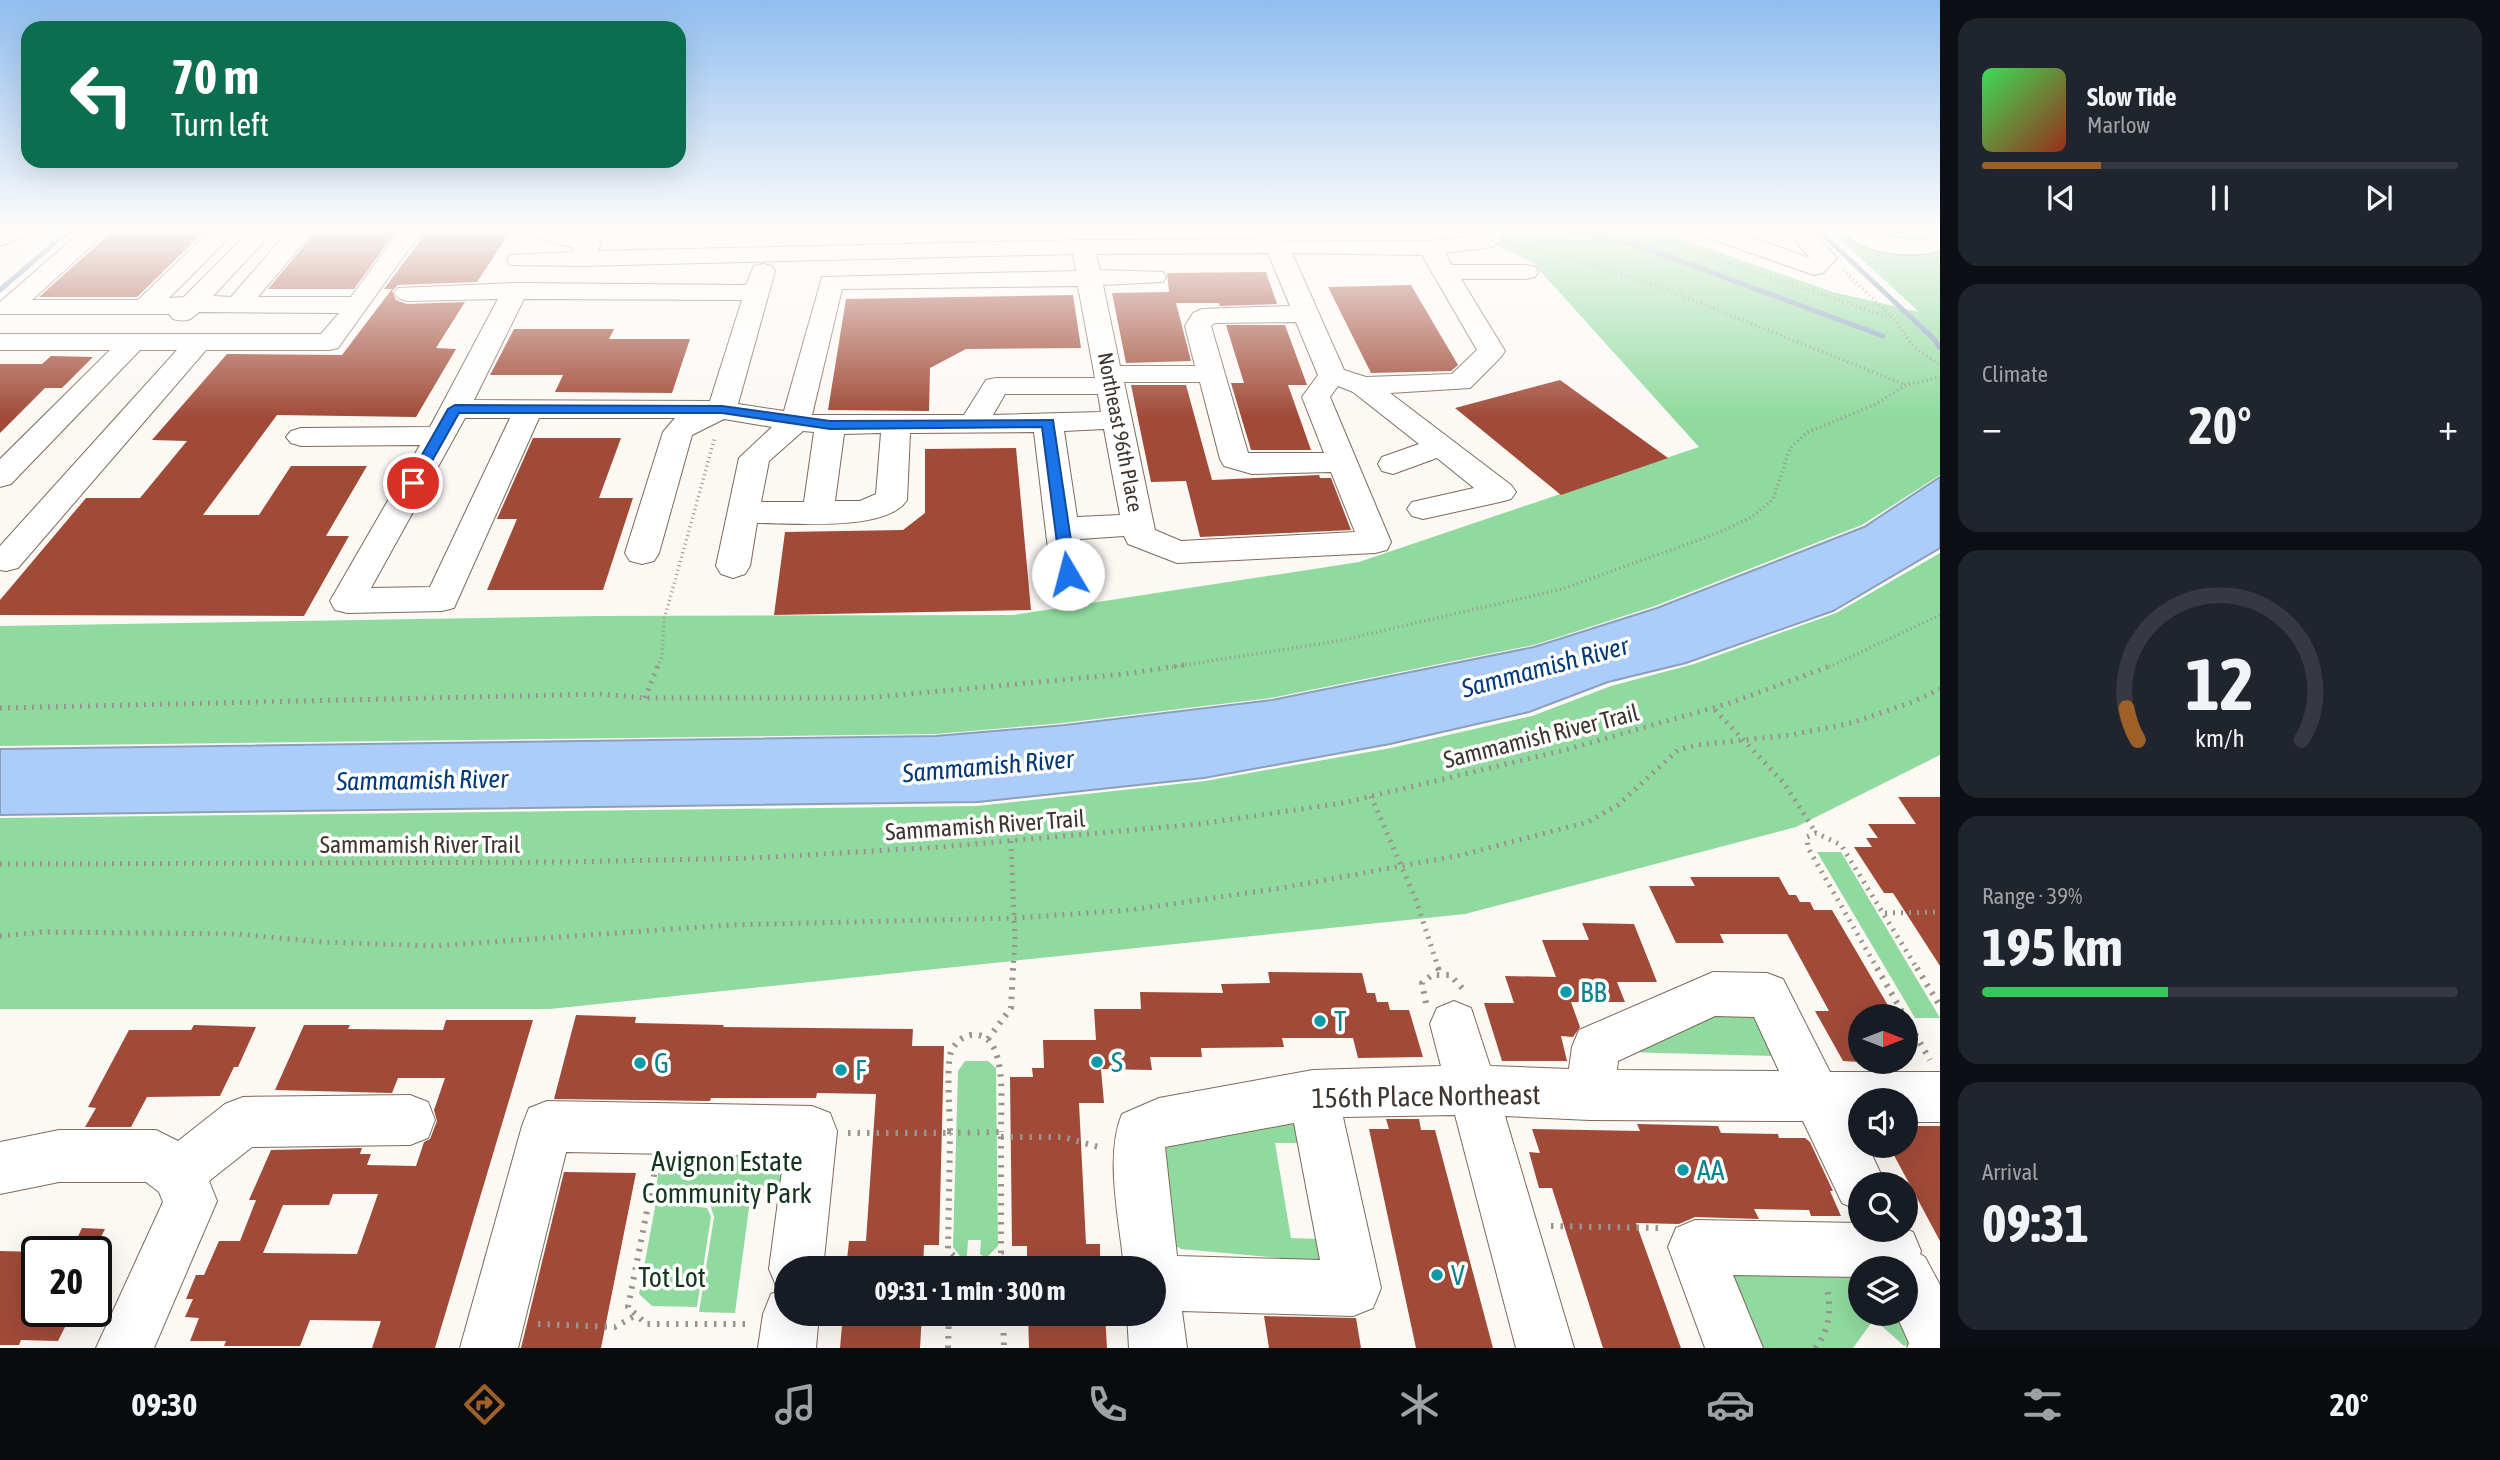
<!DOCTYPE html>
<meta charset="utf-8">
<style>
body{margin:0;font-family:"Asap Condensed",sans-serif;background:#20242c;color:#f1f3f6;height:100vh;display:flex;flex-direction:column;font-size:26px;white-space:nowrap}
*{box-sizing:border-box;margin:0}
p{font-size:23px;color:#9ea1a6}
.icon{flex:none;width:38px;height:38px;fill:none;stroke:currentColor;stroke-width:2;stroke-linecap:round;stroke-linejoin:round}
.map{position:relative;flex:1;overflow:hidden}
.drawer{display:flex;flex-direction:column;gap:18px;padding:18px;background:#0d0f14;width:560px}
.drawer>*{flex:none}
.banner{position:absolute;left:21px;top:21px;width:665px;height:147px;border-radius:21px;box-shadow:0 7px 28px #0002;background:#0b6e4f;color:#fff;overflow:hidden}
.needle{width:46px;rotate:90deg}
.buttons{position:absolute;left:1848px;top:1004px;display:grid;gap:14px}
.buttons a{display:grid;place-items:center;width:70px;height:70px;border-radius:50%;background:#171b24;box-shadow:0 7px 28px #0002;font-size:35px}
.speed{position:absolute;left:21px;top:1236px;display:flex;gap:14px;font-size:35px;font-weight:700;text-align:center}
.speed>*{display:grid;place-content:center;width:91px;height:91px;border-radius:50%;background:#171b24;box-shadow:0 7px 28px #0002;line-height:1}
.speed .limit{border:4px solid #111;border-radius:10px;background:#fff;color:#111}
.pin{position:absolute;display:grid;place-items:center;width:60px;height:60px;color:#fff;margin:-30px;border:4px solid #fff;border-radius:50%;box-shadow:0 2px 7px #0007}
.me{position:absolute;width:77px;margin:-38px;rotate:352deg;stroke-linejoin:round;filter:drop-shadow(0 0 5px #0008)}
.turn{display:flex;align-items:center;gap:24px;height:147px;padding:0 35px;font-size:32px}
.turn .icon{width:91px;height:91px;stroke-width:2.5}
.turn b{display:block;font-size:49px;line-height:60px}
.big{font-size:52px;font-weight:700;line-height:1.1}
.drawer .tile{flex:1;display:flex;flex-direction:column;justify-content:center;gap:10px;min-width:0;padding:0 24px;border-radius:21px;background:#20242c}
.drawer .dial{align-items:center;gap:0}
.dial svg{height:182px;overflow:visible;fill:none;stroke:#363941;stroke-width:7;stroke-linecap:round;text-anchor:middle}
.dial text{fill:#f1f3f6;stroke:none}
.song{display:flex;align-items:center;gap:21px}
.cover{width:84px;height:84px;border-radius:10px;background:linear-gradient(135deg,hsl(130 70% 55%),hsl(10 70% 35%))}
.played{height:7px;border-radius:4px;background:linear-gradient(90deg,#9f6027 25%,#363941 25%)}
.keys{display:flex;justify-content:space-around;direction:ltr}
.heat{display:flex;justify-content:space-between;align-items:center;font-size:38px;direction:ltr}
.charge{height:10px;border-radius:5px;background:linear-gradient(90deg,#34c759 39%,#363941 0)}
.trip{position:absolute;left:774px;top:1256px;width:392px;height:70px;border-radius:35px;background:#171b24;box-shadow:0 7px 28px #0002;font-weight:700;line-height:70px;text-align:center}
.tabs{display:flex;height:112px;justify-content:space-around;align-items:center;background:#090b0e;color:#9ea1a6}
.tabs .icon{width:49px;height:49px}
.tabs .current{color:#9f6027}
.tabs b{font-size:32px;color:#f1f3f6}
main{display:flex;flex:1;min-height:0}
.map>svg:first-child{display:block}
.built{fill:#f7ebe2}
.green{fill:#90da9f}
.water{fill:#accdf9;stroke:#8b9fbc;stroke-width:2}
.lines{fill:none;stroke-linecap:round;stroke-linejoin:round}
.stream{stroke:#8b9fbc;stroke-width:5}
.building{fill:#a14a38;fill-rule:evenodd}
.minor-casing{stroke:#7e6a5c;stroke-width:2}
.path-far2{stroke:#9a948f;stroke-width:3.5;stroke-dasharray:1 3.5;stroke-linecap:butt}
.path-far1{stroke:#9a948f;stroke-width:5;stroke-dasharray:2 6;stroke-linecap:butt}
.path{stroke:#9a948f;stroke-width:6;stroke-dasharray:2.5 7;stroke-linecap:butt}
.minor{fill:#fff;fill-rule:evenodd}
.route{fill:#1a73e8;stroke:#114b97;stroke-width:2}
.culture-dot{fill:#0f9aa8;stroke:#fff;stroke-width:2.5}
.labels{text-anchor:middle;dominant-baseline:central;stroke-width:7;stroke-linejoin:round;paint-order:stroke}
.far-street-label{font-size:21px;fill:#3e352f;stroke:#fff}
.street-label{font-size:24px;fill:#3e352f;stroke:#fff}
.water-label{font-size:26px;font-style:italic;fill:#023a79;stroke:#fff}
.near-culture-label{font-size:28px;fill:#0d838f;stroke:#fff;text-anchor:start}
.near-street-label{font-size:28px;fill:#3e352f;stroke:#fff}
.near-park-label{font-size:28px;fill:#14361d;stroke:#fff}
</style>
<main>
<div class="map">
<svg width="1940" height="1348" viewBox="0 0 1940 1348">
<rect width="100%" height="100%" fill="#fcf8f4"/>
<path class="built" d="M0 229H57L0 277Z"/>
<g class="green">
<path d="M1462 229H1652L1833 292 1919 312 1829 229H1940V475L1862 525 1655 606 1534 645 1271 698 1063 723 936 734 0 746V626L596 616 1013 615 1359 562 1699 447 1532 262Z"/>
<path d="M1940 553V755L1796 827 1465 914 550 1009H0V818L977 806 1205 781 1391 748 1532 716 1611 686 1694 664 1836 613Z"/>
<path d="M1817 852H1841L1940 1018H1915Z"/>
<path d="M1712 1009C1758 1016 1758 1010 1773 1056L1623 1052Z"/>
<path d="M965 1061H988L996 1068 998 1246 986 1258 980 1254 981 1240H968L967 1255 963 1260 953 1247 958 1071Z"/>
<path d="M1293 1111 1303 1143H1275L1291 1238 1320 1239 1325 1262 1181 1249 1174 1245 1162 1161 1165 1137Z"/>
<path d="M663 1151H769C787 1162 787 1172 786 1193H751L735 1313 699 1312 714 1217 709 1201 654 1196Z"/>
<path d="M656 1202 707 1208 711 1217 697 1307 652 1306 639 1294Z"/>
<path d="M1843 1264 1860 1271V1314L1906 1313 1915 1333 1914 1343 1904 1346 1874 1319 1853 1348H1752L1728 1267Z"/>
</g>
<path class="water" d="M1940 477V548L1833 611 1686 663 1608 682 1529 712 1390 744 1204 778 978 802 0 815V749L935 736 1065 725 1272 700 1534 647 1657 608 1864 527Z"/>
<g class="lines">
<g class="stream">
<path d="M1564 229 1640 246 1883 336"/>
<path d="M1817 229 1934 339 1939 347"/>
<path d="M0 290 71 229"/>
</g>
</g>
<g class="building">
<path d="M115 229H207L137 297H39Z"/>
<path d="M318 229H398L354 289H268Z"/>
<path d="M429 229H512L477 282 398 285 392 291 396 300 407 304 465 302 436 348 456 349 416 417 277 415 203 515H259L291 466H367L326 536H349L304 616 0 615V600L86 498H140L187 441 152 440 227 354 342 355 392 289H384Z"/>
<path d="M1266 272 1277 304 1220 306 1219 303H1176L1191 361 1126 363 1112 293 1169 292 1167 273Z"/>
<path d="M1411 285 1458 365 1451 371 1371 373 1328 287Z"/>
<path d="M1073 295 1081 348 966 349 930 368 929 411 828 410 846 299Z"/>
<path d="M1226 325H1285L1307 385H1288L1311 450H1251L1231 383H1244Z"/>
<path d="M514 329H614L609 339H690L672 393 555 392 563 375H490Z"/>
<path d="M51 356 93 357 62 388H45L0 433V364H42Z"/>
<path d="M1560 380 1668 458 1561 495 1455 408Z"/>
<path d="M1131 385H1186L1212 480 1319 475 1320 478H1331L1351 530 1200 537 1186 481 1151 482Z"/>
<path d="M533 438H621L599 498H633L603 590H487L517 519H497Z"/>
<path d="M1016 448 1031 610 774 615 785 532 903 530 925 513V449Z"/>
<path d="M1898 797H1940V966L1893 893H1884L1854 847H1872L1866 838H1878L1868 824H1916Z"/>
<path d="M1690 877H1779L1789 895H1796L1800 902H1810L1814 910H1832L1893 1014 1860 1017V1062L1843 1061 1815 1011H1829L1787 934H1720L1724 943H1676L1649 886H1695Z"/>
<path d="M1582 923 1634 924 1657 982H1617L1625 1002H1571L1580 1027 1573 1037 1561 1036 1567 1061H1502L1484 1003H1514L1505 976 1556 977 1542 940H1589Z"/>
<path d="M1268 972 1362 973 1367 993H1375L1377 1002H1388L1390 1010H1409L1423 1057 1358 1058 1353 1038H1282L1284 1047 1201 1048 1202 1057H1150L1152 1070 1101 1069 1104 1103H1079L1086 1244H1100V1269H1027V1246H1012L1010 1077H1033L1032 1068H1044L1043 1040H1096L1094 1009H1141L1140 992 1223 993 1221 984 1270 983Z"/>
<path d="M576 1015 636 1017 635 1023 724 1025 723 1027 913 1029 912 1046H944L939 1245H924L923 1269H846L849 1241H866L876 1094 817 1093 816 1098H711L710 1101 554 1099Z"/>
<path d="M446 1020H533L435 1348H372L381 1321 310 1320 300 1346H224L226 1341H190L199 1318 185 1317 193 1299H186L196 1275H204L219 1241H240L256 1200H249L271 1150 362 1148 360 1154H371L367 1165 416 1166 424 1142 430 1139 437 1121 434 1110 445 1078H398L392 1093 275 1090 304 1025H350L348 1029 443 1030ZM333 1194H378L357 1254 263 1253 283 1205H329Z"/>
<path d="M194 1025 256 1027 238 1067H234L220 1096 147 1097 131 1127H85L96 1108 88 1107 129 1030H191Z"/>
<path d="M1386 1119H1419L1421 1130H1435L1493 1348H1416L1369 1129H1389Z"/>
<path d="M1637 1124 1718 1126 1721 1133 1778 1134 1779 1138H1805L1810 1142 1833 1191H1830L1841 1216H1811L1809 1210 1754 1209 1759 1219 1695 1217 1679 1224 1636 1223 1681 1348H1603L1552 1188H1539L1529 1152 1540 1153 1532 1129 1640 1131Z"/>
<path d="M1906 1126H1940V1241L1889 1146H1906Z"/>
<path d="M564 1172 636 1173 601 1348H521Z"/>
<path d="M82 1228 105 1229 94 1251H71Z"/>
<path d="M0 1251 37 1252V1311H73L58 1341 21 1340 19 1345H0Z"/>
<path d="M843 1314H922L920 1348H840Z"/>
<path d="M1028 1314H1105L1107 1348H1029Z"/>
<path d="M1264 1316 1356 1318 1361 1348H1269Z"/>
</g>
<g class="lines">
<defs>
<g id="minor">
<path d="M33 229 29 234 0 246V230Z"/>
<path d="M84 229H110L32 300H138L212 229H238L169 298 184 297 251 229H276L213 296 231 297 290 229H315L258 297H351L401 229H426L411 246 338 348 329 350H206L18 568 6 571 0 570V546L177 350H140L11 484 0 487V459L110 350H0V334H321L339 313 199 312C190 321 185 322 173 319L169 314H0V302Z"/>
<path d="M533 229H557L597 239 601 244 597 251 1084 240 1430 241 1478 236 1484 229H1509L1493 247 1445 253 1452 265H1526L1535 267 1538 272 1535 277 1526 279H1461L1505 351 1501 357 1470 388 1390 393 1511 485 1516 492 1511 499 1500 502 1423 519 1412 516 1407 509 1412 502 1474 488 1437 458 1393 474 1382 471 1378 464 1382 457 1419 444 1353 392 1338 386 1330 397 1391 542 1387 550 1375 553 1177 563 1128 544 1124 536 1080 539 1085 574 1080 582 1068 586 1056 582 1051 574 1034 432 910 433 907 500C887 532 792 523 757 523L750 566 745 574 733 578 721 574 716 566 739 458 772 427 724 419 692 435 659 553 654 561 642 564 630 561 625 553 663 432 675 418H539L454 608 442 611 347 613 335 610 330 601 420 445 301 446 291 443 286 437 291 431 301 428 430 427 498 299 407 301 398 298 394 293 398 288 515 283 746 285 754 266 763 264 772 266 775 271 738 404 784 411 822 277 1076 271 1073 254 580 266 510 265 507 260 510 255 572 252 575 248 535 238 531 233ZM1268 253 1290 306 1202 309 1193 313 1185 326 1195 366H1120L1103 285 1163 282 1166 277 1163 272 1100 270 1096 254ZM1292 253 1422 255 1477 350 1452 374 1366 377 1344 370ZM1078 286 1095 378H996L986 380 964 415H812L842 289ZM524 299 742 300 710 401 474 400ZM1296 322 1318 375 1302 397 1324 453H1248L1211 326 1215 323ZM1124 382H1200L1220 459 1224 466 1252 474 1331 472 1355 532 1181 541 1155 530ZM1005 394H1098L1101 412 993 415ZM465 418H510L430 587 371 588ZM1104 429 1120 515 1077 517 1064 431ZM803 431 814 432 804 502H761L769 461ZM881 433 876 494 860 501H835L844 434Z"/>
<path d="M1693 229H1728L1810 258 1785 229H1810L1837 258 1823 273 1814 275 1697 234Z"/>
<path d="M1842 229C1875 229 1894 242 1928 239L1932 233 1940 231V251C1911 258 1861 256 1842 229Z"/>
<path d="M1713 972 1767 973 1783 979 1830 1072H1940V1122H1906V1101H1860V1121H1855L1860 1131V1146H1868L1886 1185H1860V1211L1842 1203 1803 1121 1590 1120 1505 1116 1574 1348H1516L1455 1115 1343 1117 1381 1288 1373 1308 1353 1316 1182 1311 1187 1348H1129L1127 1314H1153V1269H1124C1120 1222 1104 1157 1122 1114L1159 1098 1313 1070 1441 1066 1430 1024 1437 1008 1454 1001 1471 1008 1490 1066 1569 1069 1572 1047 1579 1030ZM1715 1016 1754 1017 1779 1071 1617 1070 1618 1061ZM1294 1123 1320 1260 1177 1256 1165 1147Z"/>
<path d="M410 1095 428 1102 435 1120 428 1138 410 1145 252 1147 209 1181 217 1201 154 1348H96L163 1202 159 1192 146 1182H59L0 1194V1142L59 1130H156L178 1141 225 1104 243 1097Z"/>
<path d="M547 1101 812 1106 830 1113 837 1131 823 1269H786V1314H819L816 1348H758L763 1314 771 1294 781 1290 777 1288 769 1269 784 1156 566 1152 518 1348H460L522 1126 529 1108Z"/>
<path d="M1695 1220 1860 1223V1230L1906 1229 1913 1232 1921 1251 1920 1254 1925 1257 1940 1285V1348H1907L1909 1343 1896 1314H1906V1269H1860V1277L1733 1275 1763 1348H1705L1668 1247 1676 1228Z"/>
</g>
</defs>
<use href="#minor" class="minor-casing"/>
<g class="path-far2">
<path d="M1630 229 1894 319 1914 347 1940 365"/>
<path d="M1512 246 1546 251 1647 282 1906 385"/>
<path d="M1843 270 1892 317"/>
<path d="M658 667 662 656 664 620 715 437"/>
<path d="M1172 667 1338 641 1562 589 1718 533 1752 517 1773 499 1790 448 1806 433 1876 404 1906 385 1940 377"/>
<path d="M1829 667 1940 615"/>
</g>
<g class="path-far1">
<path d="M645 698 658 665"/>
<path d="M0 708 602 694 645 698H866L1125 674 1184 665"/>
<path d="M1715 710 1784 783 1816 833"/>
<path d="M1371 796 1416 900 1439 970"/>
<path d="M1011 841 1015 940 1013 970"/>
<path d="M0 864 566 862 754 858 940 847 1199 824 1343 803 1565 750 1730 703 1833 665"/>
<path d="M1885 913 1940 912"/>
<path d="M0 936 43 932 238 934 322 942 434 946 729 925 1015 918 1130 910 1282 888 1461 855 1588 822 1618 805 1678 750 1696 745 1791 735 1851 723 1910 703 1940 689"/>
<path d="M1878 970 1808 848 1807 837 1816 833 1841 845 1918 970"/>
</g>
<g class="path">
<path d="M1438 968 1439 971"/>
<path d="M1877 968 1905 1017"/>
<path d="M1917 968 1940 1006"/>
<path d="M1426 1003 1422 983 1432 975H1450L1464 990"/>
<path d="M1906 1018 1930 1060"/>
<path d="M988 1039 1011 1008 1013 968"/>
<path d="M848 1133H950C950 1115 946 1066 951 1052 955 1043 961 1037 971 1035 1010 1030 1000 1108 1001 1132"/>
<path d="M1001 1137H1063L1102 1148"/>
<path d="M656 1165 628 1307 646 1324H751"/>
<path d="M1551 1226 1662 1228"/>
<path d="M967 1269 948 1250 950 1133 1001 1132V1253L984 1269"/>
<path d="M1003 1314 1004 1348"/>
<path d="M538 1324 615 1327 636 1315"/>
<path d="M948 1348 949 1314"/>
<path d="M1815 1348C1830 1330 1831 1310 1827 1288"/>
</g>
<use href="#minor" class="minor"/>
</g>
<linearGradient id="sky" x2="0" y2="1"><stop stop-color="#90beef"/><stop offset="0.55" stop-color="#fefcfa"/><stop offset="1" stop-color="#fefcfa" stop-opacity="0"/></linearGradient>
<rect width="1940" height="418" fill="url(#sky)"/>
<path class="route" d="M455 405 722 406 830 421 1053 420 1076 574 1068 579 1061 574 1042 427 830 429 722 413H459L418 486H408L406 483 448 409Z"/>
<g class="culture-dot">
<circle cx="1566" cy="992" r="7"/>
<circle cx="1320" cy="1021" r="7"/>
<circle cx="1097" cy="1062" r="7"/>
<circle cx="640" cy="1063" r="7"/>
<circle cx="841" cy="1070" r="7"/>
<circle cx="1683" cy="1170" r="7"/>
<circle cx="1437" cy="1275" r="7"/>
</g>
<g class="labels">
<g class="far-street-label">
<text transform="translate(1121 432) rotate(79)">Northeast 96th Place</text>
</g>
<g class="street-label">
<text transform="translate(1541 736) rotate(-14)">Sammamish River Trail</text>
<text transform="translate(985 825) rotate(-4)">Sammamish River Trail</text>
<text x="420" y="844">Sammamish River Trail</text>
</g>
<g class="water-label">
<text transform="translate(1545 667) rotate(-15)">Sammamish River</text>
<text transform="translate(988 766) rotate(-5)">Sammamish River</text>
<text transform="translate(422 780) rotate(-1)">Sammamish River</text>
</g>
<g class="near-culture-label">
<text x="1580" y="992">BB</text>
<text x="1334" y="1021">T</text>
<text x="1111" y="1062">S</text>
<text x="654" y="1063">G</text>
<text x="855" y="1070">F</text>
<text x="1697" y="1170">AA</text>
<text x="1451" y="1275">V</text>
</g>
<g class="near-street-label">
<text transform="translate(1426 1096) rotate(-1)">156th Place Northeast</text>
</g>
<g class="near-park-label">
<text x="727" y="1161">Avignon Estate<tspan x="727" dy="32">Community Park</tspan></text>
<text x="672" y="1277">Tot Lot</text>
</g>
</g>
</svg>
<div class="buttons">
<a><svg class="needle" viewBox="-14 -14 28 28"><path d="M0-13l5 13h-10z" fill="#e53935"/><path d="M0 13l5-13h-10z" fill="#9ea1a6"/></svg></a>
<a><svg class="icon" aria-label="sound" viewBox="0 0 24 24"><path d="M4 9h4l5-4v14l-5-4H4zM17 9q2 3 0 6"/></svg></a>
<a><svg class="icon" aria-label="search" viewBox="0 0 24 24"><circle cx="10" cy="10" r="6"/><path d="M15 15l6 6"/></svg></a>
<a><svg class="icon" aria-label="layers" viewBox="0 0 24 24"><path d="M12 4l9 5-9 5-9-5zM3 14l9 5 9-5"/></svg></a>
</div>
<div class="speed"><div class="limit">20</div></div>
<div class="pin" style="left:413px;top:483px;background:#d93025"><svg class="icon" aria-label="arrive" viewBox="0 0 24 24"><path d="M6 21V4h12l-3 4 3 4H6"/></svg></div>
<svg class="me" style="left:1068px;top:574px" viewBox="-20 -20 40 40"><circle r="19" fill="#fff"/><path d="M0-13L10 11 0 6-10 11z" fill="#1a73e8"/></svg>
<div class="trip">09:31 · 1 min · 300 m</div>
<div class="banner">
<div class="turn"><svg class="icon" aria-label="left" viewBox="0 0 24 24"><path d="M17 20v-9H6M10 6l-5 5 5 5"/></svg><div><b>70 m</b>Turn left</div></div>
</div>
</div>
<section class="drawer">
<div class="tile">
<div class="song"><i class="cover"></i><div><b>Slow Tide</b><p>Marlow</p></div></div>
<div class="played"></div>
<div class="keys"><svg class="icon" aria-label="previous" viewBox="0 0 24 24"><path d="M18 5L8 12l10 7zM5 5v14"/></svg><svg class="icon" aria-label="pause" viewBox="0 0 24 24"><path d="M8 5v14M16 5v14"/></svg><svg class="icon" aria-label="next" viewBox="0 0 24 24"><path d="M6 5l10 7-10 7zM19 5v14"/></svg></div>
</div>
<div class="tile"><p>Climate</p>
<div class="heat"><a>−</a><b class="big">20°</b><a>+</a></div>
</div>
<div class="tile dial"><svg viewBox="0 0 100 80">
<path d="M14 69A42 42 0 1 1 86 69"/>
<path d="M14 69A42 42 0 0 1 9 55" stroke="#9f6027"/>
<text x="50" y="56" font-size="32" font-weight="700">12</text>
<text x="50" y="72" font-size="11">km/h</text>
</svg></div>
<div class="tile"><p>Range · 39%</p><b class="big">195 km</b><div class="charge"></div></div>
<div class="tile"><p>Arrival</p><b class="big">09:31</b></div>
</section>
</main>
<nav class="tabs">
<b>09:30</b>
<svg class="icon current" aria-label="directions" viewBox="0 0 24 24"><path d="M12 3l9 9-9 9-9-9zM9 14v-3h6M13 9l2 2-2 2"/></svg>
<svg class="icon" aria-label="music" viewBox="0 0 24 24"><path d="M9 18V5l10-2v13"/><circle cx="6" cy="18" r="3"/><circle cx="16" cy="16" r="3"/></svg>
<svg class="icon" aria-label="phone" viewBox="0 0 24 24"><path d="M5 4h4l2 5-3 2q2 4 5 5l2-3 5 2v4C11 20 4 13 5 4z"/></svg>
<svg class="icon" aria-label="climate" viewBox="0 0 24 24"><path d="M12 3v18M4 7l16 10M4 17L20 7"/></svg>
<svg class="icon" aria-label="car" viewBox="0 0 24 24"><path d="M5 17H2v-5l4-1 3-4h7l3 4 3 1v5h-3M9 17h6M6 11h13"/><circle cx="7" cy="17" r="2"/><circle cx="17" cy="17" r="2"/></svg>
<svg class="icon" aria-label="filters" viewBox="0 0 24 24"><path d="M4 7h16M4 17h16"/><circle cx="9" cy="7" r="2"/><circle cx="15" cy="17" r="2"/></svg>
<b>20°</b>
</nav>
